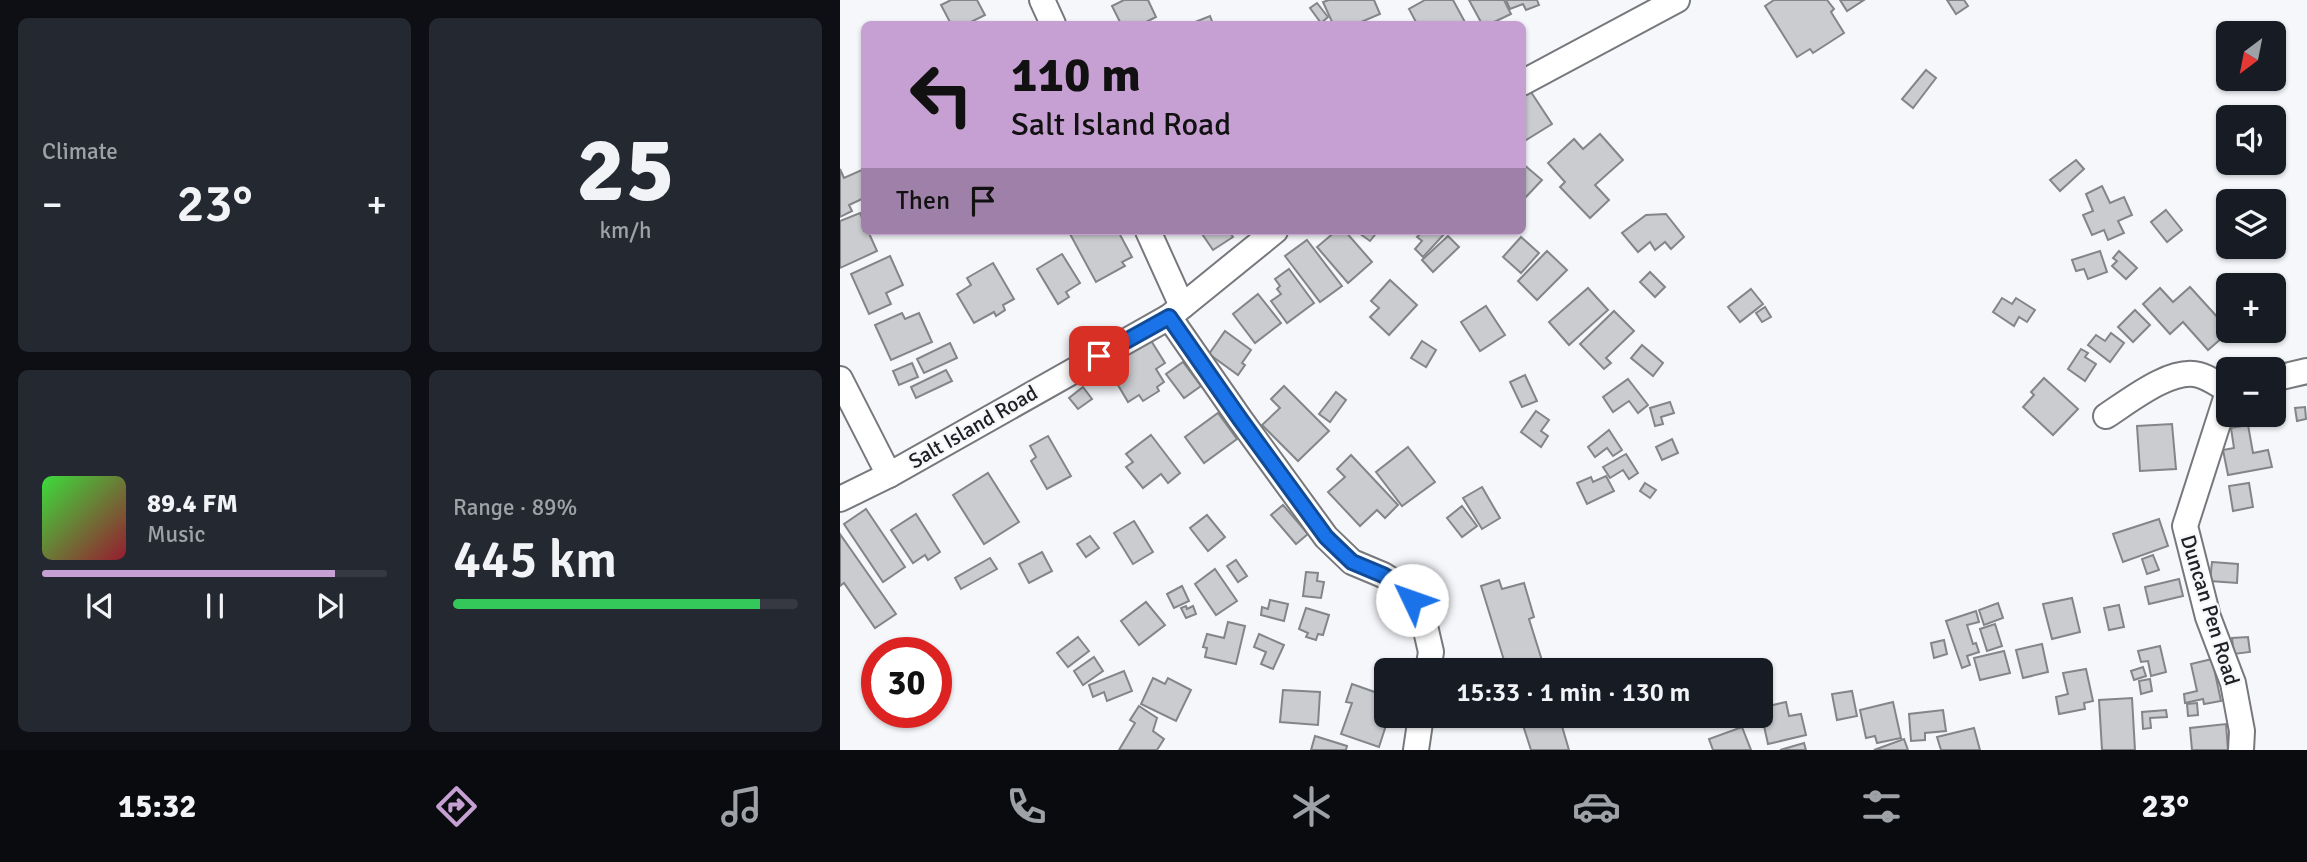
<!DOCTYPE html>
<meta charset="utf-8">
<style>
body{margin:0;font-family:Signika,sans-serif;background:#242831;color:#f1f3f6;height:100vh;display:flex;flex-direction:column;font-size:26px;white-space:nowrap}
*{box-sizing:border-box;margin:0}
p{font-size:23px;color:#9ea1a6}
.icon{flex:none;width:38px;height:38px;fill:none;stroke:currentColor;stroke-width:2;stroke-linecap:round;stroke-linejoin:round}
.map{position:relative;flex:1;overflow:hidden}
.side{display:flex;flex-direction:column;gap:18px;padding:18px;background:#0d0f14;width:840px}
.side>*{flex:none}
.hud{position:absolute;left:21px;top:21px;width:665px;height:214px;border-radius:10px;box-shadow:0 2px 5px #0004;background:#c6a0d2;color:#111;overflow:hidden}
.needle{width:46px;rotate:212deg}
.buttons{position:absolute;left:1376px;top:21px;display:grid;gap:14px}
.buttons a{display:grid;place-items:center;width:70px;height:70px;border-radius:10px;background:#171b24;box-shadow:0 2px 5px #0004;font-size:35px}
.speed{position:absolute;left:21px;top:637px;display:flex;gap:14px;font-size:35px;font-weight:700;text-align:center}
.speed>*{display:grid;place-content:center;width:91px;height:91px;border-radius:50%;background:#171b24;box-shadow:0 2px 5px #0004;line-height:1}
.speed .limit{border:10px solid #d22;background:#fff;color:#111}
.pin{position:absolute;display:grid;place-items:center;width:60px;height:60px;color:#fff;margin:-30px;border-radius:14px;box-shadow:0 4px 10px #0006}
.me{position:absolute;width:77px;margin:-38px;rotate:312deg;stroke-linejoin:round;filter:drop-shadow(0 0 5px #0008)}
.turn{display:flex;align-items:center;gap:24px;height:147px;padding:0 35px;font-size:32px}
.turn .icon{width:91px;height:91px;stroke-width:2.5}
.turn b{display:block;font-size:49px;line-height:60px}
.then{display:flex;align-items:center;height:66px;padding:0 35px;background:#0003;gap:14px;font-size:26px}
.big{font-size:52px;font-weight:600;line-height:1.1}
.side .tile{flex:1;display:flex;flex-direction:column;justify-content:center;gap:10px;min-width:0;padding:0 24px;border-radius:10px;background:#242831}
.side .dial{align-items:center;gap:0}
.dial b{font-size:91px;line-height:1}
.song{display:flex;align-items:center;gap:21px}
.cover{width:84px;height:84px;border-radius:10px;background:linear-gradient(135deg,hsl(120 70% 55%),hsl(350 70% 35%))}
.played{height:7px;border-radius:4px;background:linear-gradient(90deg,#c6a0d2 85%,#363941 85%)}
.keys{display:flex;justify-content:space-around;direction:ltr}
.heat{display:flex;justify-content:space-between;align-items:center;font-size:38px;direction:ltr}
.charge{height:10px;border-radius:5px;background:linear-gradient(90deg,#34c759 89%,#363941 0)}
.side .tiles{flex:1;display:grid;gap:18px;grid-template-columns:repeat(2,1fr)}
.trip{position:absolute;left:534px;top:658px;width:399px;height:70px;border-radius:10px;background:#171b24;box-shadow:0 2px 5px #0004;font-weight:600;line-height:70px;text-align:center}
.dock{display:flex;height:112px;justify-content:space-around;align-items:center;background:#090b0e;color:#9ea1a6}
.dock .icon{width:49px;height:49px}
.dock .active{color:#c6a0d2}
.dock b{font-size:32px;color:#f1f3f6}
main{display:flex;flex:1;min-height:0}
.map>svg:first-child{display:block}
.building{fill:#caccd0;stroke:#838588;stroke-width:2}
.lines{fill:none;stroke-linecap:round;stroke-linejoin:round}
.minor-casing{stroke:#77787c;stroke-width:28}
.minor{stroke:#fff;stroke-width:24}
.route-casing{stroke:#114b97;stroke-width:18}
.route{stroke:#1a73e8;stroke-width:12}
.labels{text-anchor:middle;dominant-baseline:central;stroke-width:5;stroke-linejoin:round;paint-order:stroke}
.street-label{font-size:21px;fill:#202022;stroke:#f5f7fb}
</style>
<main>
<section class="side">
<div class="tiles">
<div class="tile"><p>Climate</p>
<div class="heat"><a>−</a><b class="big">23°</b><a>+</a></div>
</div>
<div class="tile dial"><b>25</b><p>km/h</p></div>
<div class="tile">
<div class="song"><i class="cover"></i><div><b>89.4 FM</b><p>Music</p></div></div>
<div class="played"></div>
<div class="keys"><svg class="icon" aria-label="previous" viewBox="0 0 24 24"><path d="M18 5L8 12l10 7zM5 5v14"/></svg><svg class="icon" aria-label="pause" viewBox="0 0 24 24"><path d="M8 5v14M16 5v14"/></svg><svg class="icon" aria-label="next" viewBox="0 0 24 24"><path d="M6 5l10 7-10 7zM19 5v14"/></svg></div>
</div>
<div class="tile"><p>Range · 89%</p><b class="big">445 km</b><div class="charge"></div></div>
</div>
</section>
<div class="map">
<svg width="1467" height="750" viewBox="0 0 1467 750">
<rect width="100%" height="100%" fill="#f5f7fb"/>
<g class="building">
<path d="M111 0H137L145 15 127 24H111L101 5Z"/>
<path d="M284 0H308L316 17 302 24H281L272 6Z"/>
<path d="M489 0H534L540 14 521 22 522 24H493L483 2Z"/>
<path d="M585 0H613L626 24H577L569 9Z"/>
<path d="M629 0H664L671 14 650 24H642Z"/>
<path d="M666 0H697L699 5 686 10 683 4 670 9Z"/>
<path d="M934 0H987L994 9 991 12 1004 33 973 53 970 49 957 57 925 6Z"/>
<path d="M1000 0H1024L1007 11Z"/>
<path d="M1107 0H1124L1128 6 1116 14Z"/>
<path d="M477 3 488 17 481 23 470 8Z"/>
<path d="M370 16 373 24H356L355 22Z"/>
<path d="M1086 70 1096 78 1073 108 1062 99Z"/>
<path d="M689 89 712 124 683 142 682 93Z"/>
<path d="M760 134 783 160 755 185 769 200 750 218 720 187 725 182 708 163 734 139 743 149Z"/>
<path d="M1236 160 1244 169 1220 191 1210 180Z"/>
<path d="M682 163 702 180 684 199 682 198Z"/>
<path d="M0 169 4 178 24 169V198L9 205 12 211 0 217Z"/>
<path d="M1262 186 1270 203 1284 197 1292 215 1278 221 1284 233 1268 240 1264 230 1252 235 1243 215 1253 211 1246 194Z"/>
<path d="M1326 210 1342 230 1327 242 1311 222Z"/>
<path d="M20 213 24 223V231H28L37 251 0 268V221Z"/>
<path d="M826 214 844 237 831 249 825 242 815 250 810 242 798 252 782 233 806 215Z"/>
<path d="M236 231H278L292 257 282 262 285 266 256 282 230 234Z"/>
<path d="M360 231H389L393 237 373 250Z"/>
<path d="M496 231H505L532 262 508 283 477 247Z"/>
<path d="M516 231H538L530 241Z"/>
<path d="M583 231H607L583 257 575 249 582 241 577 237Z"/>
<path d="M608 236 619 247 593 272 582 260Z"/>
<path d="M681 237 699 253 681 273 663 257Z"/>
<path d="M467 240 502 286 480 302 445 256Z"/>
<path d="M707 251 727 270 697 300 678 281Z"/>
<path d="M1260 251 1267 272 1248 279 1244 269 1236 271 1232 260Z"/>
<path d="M1279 251 1297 268 1286 279 1272 266 1277 261 1273 258Z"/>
<path d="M222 254 240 283 226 292 229 297 218 304 197 269Z"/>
<path d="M50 256 63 285 46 293 51 304 29 314 11 274Z"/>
<path d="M153 263 174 299 163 305 165 310 156 316 154 312 134 323 117 294 131 285 127 278Z"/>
<path d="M449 269 474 303 447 323 431 301 441 294 437 289 440 286 435 279Z"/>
<path d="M810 272 825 287 815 297 800 282Z"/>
<path d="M550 280 577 305 549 335 530 317 539 308 531 301Z"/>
<path d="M1350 287 1390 331 1368 350 1343 322 1330 334 1303 304 1320 288 1333 302Z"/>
<path d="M748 288 768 310 729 345 709 322Z"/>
<path d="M911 289 923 304 900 322 888 307Z"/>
<path d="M418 294 441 323 415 343 393 314Z"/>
<path d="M1162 298 1172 304 1176 298 1195 310 1187 322 1179 317 1174 326 1153 312Z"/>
<path d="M646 306 665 335 640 351 621 322Z"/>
<path d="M925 307 931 317 922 322 916 313Z"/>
<path d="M1295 310 1310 325 1293 342 1278 327Z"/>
<path d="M774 311 794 331 766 358 771 363 764 369 740 344Z"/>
<path d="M62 313 65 319 79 313 92 342 51 360 35 325Z"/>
<path d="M385 331 411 350 402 363 405 365 398 375 369 354Z"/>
<path d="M1271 333 1284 343 1270 362 1248 345 1256 335 1265 341Z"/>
<path d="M310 339 325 363 316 369 324 382 317 387 319 391 303 401 299 395 288 402 278 385 283 382 270 363Z"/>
<path d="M582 341 596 350 586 367 571 358Z"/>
<path d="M110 343 117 358 84 373 77 359Z"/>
<path d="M802 345 823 363 813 376 791 358Z"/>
<path d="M1241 349 1248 353 1245 357 1256 364 1245 381 1228 369Z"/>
<path d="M343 362 361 386 344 398 326 374Z"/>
<path d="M72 363 78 377 59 385 53 371Z"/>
<path d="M106 370 112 381 76 398 71 387Z"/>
<path d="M685 375 697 401 682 407 670 382Z"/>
<path d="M1204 378 1238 409 1213 435 1183 407 1194 395 1191 392Z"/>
<path d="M788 379 808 405 798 413 789 401 773 412 763 397Z"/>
<path d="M444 386 489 431 458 461 422 425 440 408 431 399Z"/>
<path d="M243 387 252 399 238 409 229 398Z"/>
<path d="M496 392 506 400 490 422 479 414Z"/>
<path d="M830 402 834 413 821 417 823 424 815 426 810 408Z"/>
<path d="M1465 407 1466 419 1457 421 1455 408Z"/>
<path d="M696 411 709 420 701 431 708 436 701 447 681 432Z"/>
<path d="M378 413 397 439 364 463 345 437Z"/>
<path d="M1332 424 1336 469 1300 471 1297 426Z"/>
<path d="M1408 425 1413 453 1428 450 1432 467 1388 475 1383 450 1394 448 1391 428Z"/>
<path d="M769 430 782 450 773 456 767 448 755 457 748 447Z"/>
<path d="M311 435 340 473 328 483 321 474 303 488 286 467 293 462 286 454Z"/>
<path d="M208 436 231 476 207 489 191 461 196 457 190 446Z"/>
<path d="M832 439 838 453 822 460 816 447Z"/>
<path d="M568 447 595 482 562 506 536 472Z"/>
<path d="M786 454 798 473 789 479 783 470 770 478 763 467Z"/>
<path d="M511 455 558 505 545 518 537 510 520 526 488 492 505 477 497 469Z"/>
<path d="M148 473 179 522 144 544 113 495Z"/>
<path d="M766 476 774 491 747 504 737 483 751 477 753 482Z"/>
<path d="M805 483 816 490 810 498 800 491Z"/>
<path d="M1409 483 1413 507 1393 511 1389 486Z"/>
<path d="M642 487 660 518 642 529 623 498Z"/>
<path d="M443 505 468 534 456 544 431 515Z"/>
<path d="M622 506 637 526 622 537 607 518Z"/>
<path d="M26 509 65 567 43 582 4 524Z"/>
<path d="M76 514 100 552 88 560 85 555 73 563 51 530Z"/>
<path d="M367 515 385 537 368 551 350 528Z"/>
<path d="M1319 519 1328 546 1283 562 1273 534Z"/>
<path d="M294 521 313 552 293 564 274 533Z"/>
<path d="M0 534 56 614 35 628 4 583 0 586Z"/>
<path d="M250 536 259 548 246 557 237 544Z"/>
<path d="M202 552 212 571 189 583 179 564Z"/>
<path d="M1313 555 1319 570 1307 574 1302 559Z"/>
<path d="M150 558 157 569 121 589 115 578Z"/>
<path d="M396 560 407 576 398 582 387 566Z"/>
<path d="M1372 562 1398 564 1397 583 1370 581Z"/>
<path d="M375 569 397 601 376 615 355 584Z"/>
<path d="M466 572 478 573 477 581 484 582 481 598 463 596Z"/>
<path d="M1339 579 1343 596 1309 604 1305 587Z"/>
<path d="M659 580 662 589 684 583 694 617 689 619 705 670H667L641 586Z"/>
<path d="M342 586 349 601 334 608 327 594Z"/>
<path d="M1232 598 1240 632 1212 639 1203 604Z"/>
<path d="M430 600 448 604 444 621 421 615 422 607 428 609Z"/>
<path d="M306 602 325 625 299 645 281 621Z"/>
<path d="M1158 603 1163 618 1144 625 1139 610Z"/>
<path d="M1279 605 1284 627 1269 630 1264 608Z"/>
<path d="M346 606 347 609 353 606 356 614 346 618 341 608Z"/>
<path d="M466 608 489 615 483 635 478 634 476 640 466 637 468 633 459 629Z"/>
<path d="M1136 611 1139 622 1127 625 1133 644 1136 643 1139 652 1127 656 1130 665 1122 668 1106 621Z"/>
<path d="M388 622 405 626 396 664 365 657 367 648 363 647 367 634 384 638Z"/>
<path d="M1155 624 1162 646 1147 651 1140 629Z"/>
<path d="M419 634 444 645 433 669 421 664 426 652 414 647Z"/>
<path d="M238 637 249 651 228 667 217 653Z"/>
<path d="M1408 637 1410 652 1394 654 1392 638Z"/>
<path d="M1104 640 1107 654 1094 658 1091 643Z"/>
<path d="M1202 644 1208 672 1183 678 1176 650Z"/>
<path d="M1320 646 1326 672 1311 676 1308 661 1301 662 1298 651Z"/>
<path d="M1164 651 1170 673 1140 680 1134 658Z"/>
<path d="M254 657 263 671 243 685 234 671Z"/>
<path d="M1372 659 1381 701 1364 704 1363 699 1345 703 1344 694 1357 691 1351 664Z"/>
<path d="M1303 667 1306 676 1294 680 1291 671Z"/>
<path d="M1246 669 1253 701 1244 703 1245 709 1219 714 1216 697 1228 694 1223 673Z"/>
<path d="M284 671 292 691 267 701 264 692 253 697 249 685Z"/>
<path d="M313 678 325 684 328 678 351 690 336 721 301 704Z"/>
<path d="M1310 679 1312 691 1301 694 1299 681Z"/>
<path d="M512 684 546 696 543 710 546 711V716H549L539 747 501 734 512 703 506 702Z"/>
<path d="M443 690 480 692 478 725 440 722Z"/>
<path d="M1012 691 1017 716 997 720 992 694Z"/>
<path d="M1292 698 1295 750H1262L1259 700Z"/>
<path d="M946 702 949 716 961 714 966 735 928 744 920 708Z"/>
<path d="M1053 702 1061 738 1037 743 1035 736 1026 738 1020 710Z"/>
<path d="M1357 703 1358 715 1348 716 1347 704Z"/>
<path d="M299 706 317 718 313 731 324 739 317 750H279L295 723 290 720Z"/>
<path d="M1103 710 1106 731 1085 733V740L1071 741 1069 714Z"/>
<path d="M1326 710 1327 717 1310 718 1311 728 1303 729 1302 712Z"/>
<path d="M680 716H719L729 750H691Z"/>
<path d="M1386 724 1388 750H1352L1350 728Z"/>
<path d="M902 727 911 750H873L869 739Z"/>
<path d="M1134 728 1140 750H1101L1097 737Z"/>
<path d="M475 736 507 746 506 750H471Z"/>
<path d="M1064 739 1068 750H1034Z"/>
<path d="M964 743 966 750H940Z"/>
</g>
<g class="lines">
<defs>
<g id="minor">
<path d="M202 0 213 24"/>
<path d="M682 83 837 0"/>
<path d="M308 231 342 306"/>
<path d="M329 317 400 419 486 537 512 562 543 575 561 586 582 613 591 652 588 670"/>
<path d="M0 379 49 475"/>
<path d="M1433 379 1467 371"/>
<path d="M1388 392 1345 526 1368 617 1393 683 1402 731 1401 750"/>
<path d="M1266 416C1288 402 1331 367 1359 375 1368 377 1379 385 1388 390"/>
<path d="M0 499 49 475 329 317 435 231"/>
<path d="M576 750 581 716"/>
</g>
</defs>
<use href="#minor" class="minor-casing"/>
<use href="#minor" class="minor"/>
</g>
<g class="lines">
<defs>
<path id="route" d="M259 356 329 317 400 419 486 537 512 562 543 575 561 586 572 600"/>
</defs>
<use href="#route" class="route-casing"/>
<use href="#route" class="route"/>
</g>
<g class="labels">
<g class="street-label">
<text transform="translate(133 427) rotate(-30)">Salt Island Road</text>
<text transform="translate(1370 610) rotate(73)">Duncan Pen Road</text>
</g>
</g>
</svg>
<div class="buttons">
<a><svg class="needle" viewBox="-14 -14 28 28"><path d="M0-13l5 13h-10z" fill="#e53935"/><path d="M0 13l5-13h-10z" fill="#9ea1a6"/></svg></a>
<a><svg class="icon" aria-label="sound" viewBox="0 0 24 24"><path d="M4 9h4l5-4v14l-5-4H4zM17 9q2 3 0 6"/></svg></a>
<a><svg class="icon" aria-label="layers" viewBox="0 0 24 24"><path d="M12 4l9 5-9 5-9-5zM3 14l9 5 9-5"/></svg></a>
<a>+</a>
<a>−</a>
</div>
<div class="speed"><div class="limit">30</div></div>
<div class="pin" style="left:259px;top:356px;background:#d93025"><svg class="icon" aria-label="arrive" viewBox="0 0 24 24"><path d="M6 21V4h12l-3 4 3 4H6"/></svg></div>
<svg class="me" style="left:572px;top:600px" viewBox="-20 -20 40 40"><circle r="19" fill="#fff"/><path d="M0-13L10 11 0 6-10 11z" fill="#1a73e8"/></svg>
<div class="trip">15:33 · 1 min · 130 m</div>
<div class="hud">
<div class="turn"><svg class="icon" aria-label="left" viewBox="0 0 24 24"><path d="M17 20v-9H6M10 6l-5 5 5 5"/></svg><div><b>110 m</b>Salt Island Road</div></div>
<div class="then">Then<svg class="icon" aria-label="arrive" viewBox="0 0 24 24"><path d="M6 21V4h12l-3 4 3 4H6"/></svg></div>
</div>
</div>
</main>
<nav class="dock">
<b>15:32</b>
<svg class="icon active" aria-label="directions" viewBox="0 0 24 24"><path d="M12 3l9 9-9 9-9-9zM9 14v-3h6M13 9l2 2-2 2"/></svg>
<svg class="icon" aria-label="music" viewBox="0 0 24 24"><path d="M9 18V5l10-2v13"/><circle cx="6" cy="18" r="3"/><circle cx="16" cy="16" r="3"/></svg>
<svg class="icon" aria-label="phone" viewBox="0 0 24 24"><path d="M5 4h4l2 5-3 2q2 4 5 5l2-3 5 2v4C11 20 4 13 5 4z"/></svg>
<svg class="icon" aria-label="climate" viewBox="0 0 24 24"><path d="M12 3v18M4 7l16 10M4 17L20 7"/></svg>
<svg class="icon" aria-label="car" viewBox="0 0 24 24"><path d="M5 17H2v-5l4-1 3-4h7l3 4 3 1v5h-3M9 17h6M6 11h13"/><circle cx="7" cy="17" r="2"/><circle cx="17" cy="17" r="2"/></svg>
<svg class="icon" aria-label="filters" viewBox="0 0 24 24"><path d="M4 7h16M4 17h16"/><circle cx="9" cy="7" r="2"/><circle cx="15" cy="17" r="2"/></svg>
<b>23°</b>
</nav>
